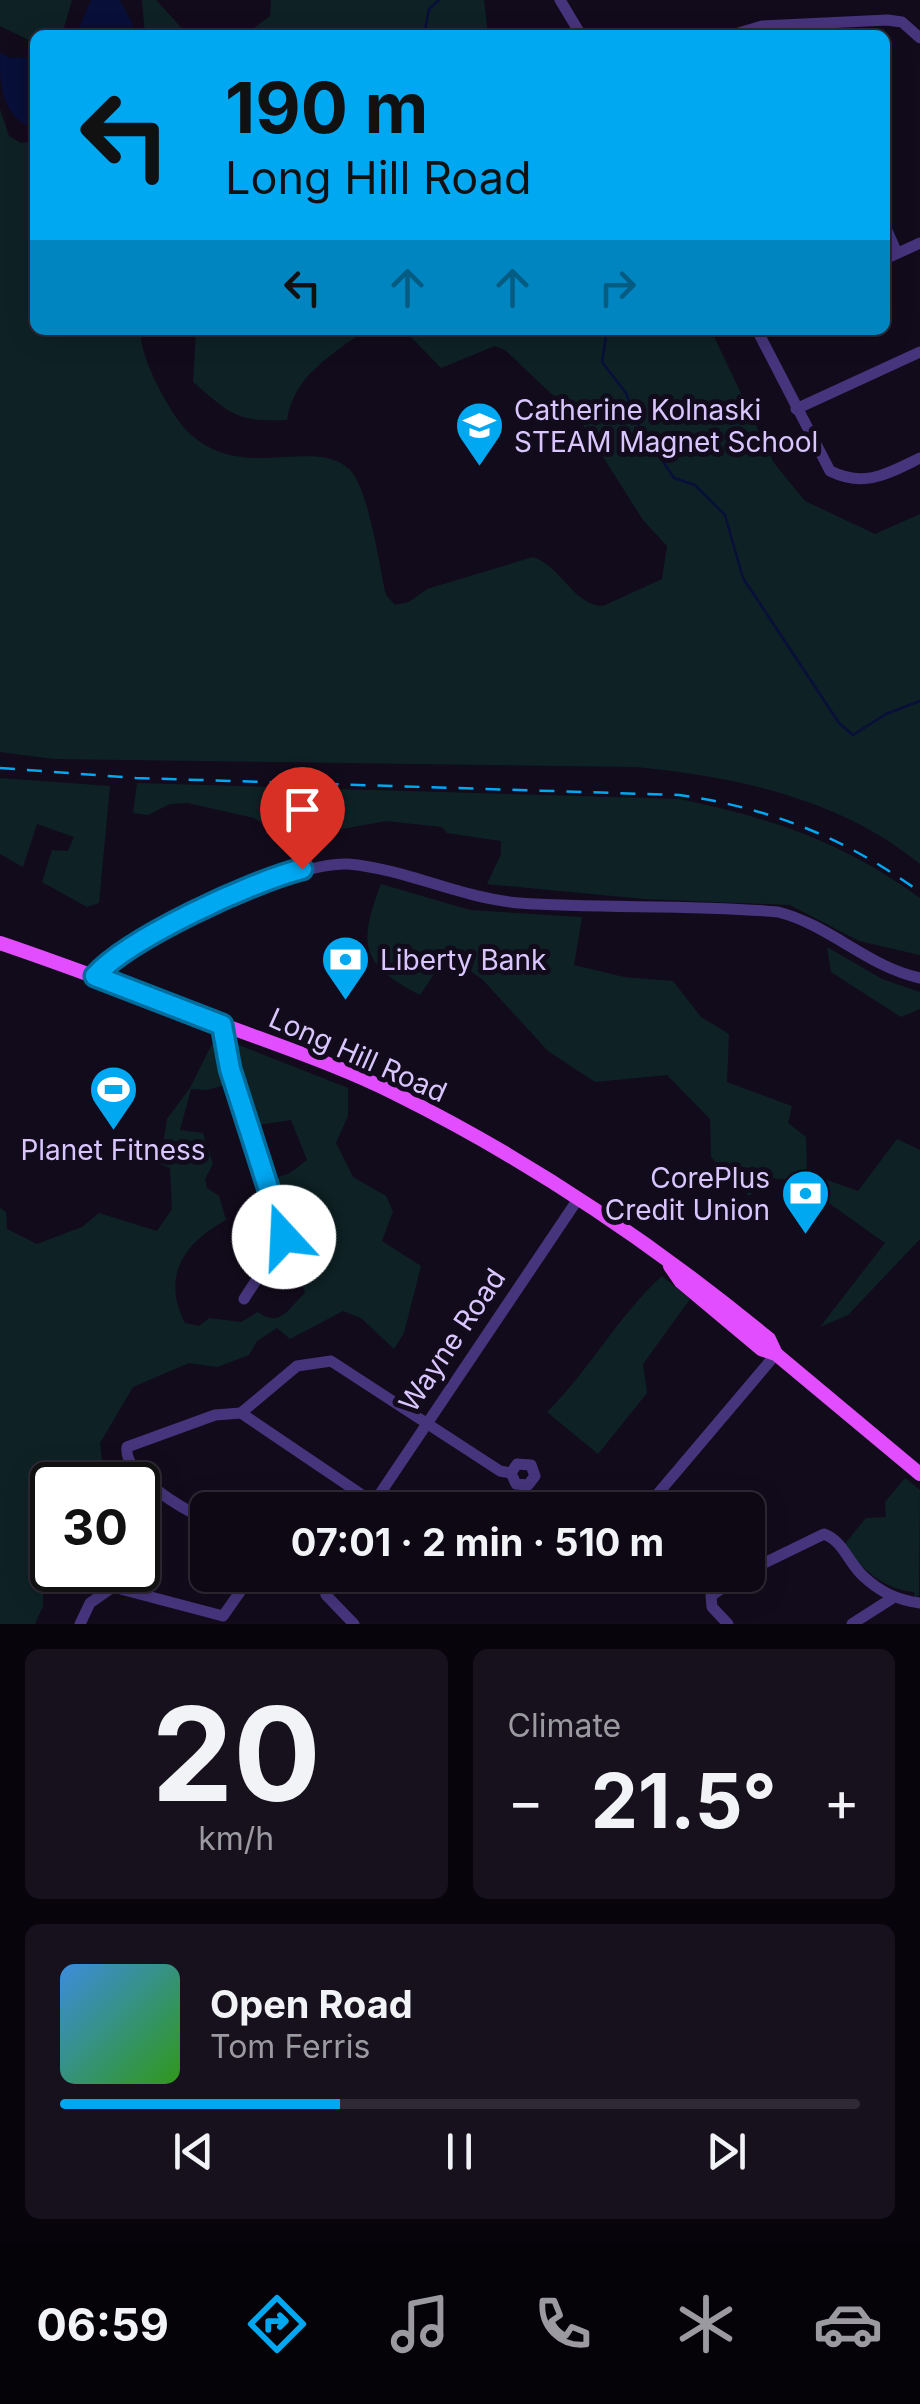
<!DOCTYPE html>
<meta charset="utf-8">
<style>
body{margin:0;font-family:Inter,sans-serif;background:#17111e;color:#f1f3f6;height:100vh;display:flex;flex-direction:column;font-size:38px;white-space:nowrap}
*{box-sizing:border-box;margin:0}
p{font-size:32px;color:#9b9aa0}
.icon{flex:none;width:55px;height:55px;fill:none;stroke:currentColor;stroke-width:2;stroke-linecap:round;stroke-linejoin:round}
.map{position:relative;height:1624px;overflow:hidden}
.details{display:flex;flex-direction:column;gap:25px;padding:25px;background:#08040c;flex:1}
.details>*{flex:none}
.guide{position:absolute;left:30px;top:30px;width:860px;height:305px;border-radius:15px;box-shadow:0 5px 25px #0003,0 0 0 2px #2e2934;background:#00a7f1;color:#111;overflow:hidden}
.speed{position:absolute;left:30px;top:1462px;display:flex;gap:20px;font-size:50px;font-weight:700;text-align:center}
.speed>*{display:grid;place-content:center;width:130px;height:130px;border-radius:50%;background:#0e0815;box-shadow:0 5px 25px #0003,0 0 0 2px #2e2934;line-height:1}
.speed .limit{border:5px solid #111;border-radius:15px;background:#fff;color:#111}
.pin{position:absolute;display:grid;place-items:center;width:85px;height:85px;color:#fff;margin:-102px -42px;border-radius:50% 50% 50% 0;rotate:-45deg;box-shadow:0 0 10px #0007}
.pin .icon{rotate:45deg}
.me{position:absolute;width:110px;margin:-55px;rotate:340deg;stroke-linejoin:round;filter:drop-shadow(0 0 8px #0008)}
.turn{display:flex;align-items:center;gap:35px;height:210px;padding:0 30px;font-size:45px}
.turn .icon{width:130px;height:130px;stroke-width:2.5}
.turn b{display:block;font-size:70px;line-height:85px}
.lanes{display:flex;align-items:center;height:95px;padding:0 30px;background:#0003;justify-content:center;gap:50px;direction:ltr}
.lanes .off{opacity:.35}
.big{font-size:75px;font-weight:700;line-height:1.1}
.details .card{flex:1;display:flex;flex-direction:column;justify-content:center;gap:15px;min-width:0;padding:0 35px;border-radius:15px;background:#17111e}
.details .dial{align-items:center;gap:0}
.dial b{font-size:130px;line-height:1}
.song{display:flex;align-items:center;gap:30px}
.cover{width:120px;height:120px;border-radius:15px;background:linear-gradient(135deg,hsl(210 70% 55%),hsl(110 70% 35%))}
.played{height:10px;border-radius:5px;background:linear-gradient(90deg,#00a7f1 35%,#2e2934 35%)}
.keys{display:flex;justify-content:space-around;direction:ltr}
.heat{display:flex;justify-content:space-between;align-items:center;font-size:55px;direction:ltr}
.details .tiles{flex:1;display:grid;gap:25px;grid-template-columns:1fr 1fr}
.card:last-child{grid-column:span 2}
.trip{position:absolute;left:190px;top:1492px;width:575px;height:100px;border-radius:15px;background:#0e0815;box-shadow:0 5px 25px #0003,0 0 0 2px #2e2934;font-weight:700;line-height:100px;text-align:center}
.menu{display:flex;height:160px;justify-content:space-around;align-items:center;background:#060308;color:#9b9aa0}
.menu .icon{width:70px;height:70px}
.menu .active{color:#00a7f1}
.menu b{font-size:45px;color:#f1f3f6}
.map>svg:first-child{display:block}
.green{fill:#0e2226;fill-rule:evenodd}
.water{fill:#080f39}
.lines{fill:none;stroke-linecap:round;stroke-linejoin:round}
.stream{stroke:#080f39;stroke-width:2.5}
.minor{stroke:#46357d;stroke-width:11}
.major{stroke:#e14dff;stroke-width:14}
.rail{stroke:#00a7f1;stroke-width:2.5;stroke-dasharray:15 12;stroke-linecap:butt}
.route-casing{stroke:#006d9d;stroke-width:25}
.route{stroke:#00a7f1;stroke-width:18}
.labels{text-anchor:middle;dominant-baseline:central;stroke-width:10;stroke-linejoin:round;paint-order:stroke}
.poi-label{font-size:28px;fill:#d9c6ff;stroke:#120b1c;text-anchor:start}
.street-label{font-size:28px;fill:#d9c6ff;stroke:#120b1c}
</style>
<div class="map">
<svg width="920" height="1624" viewBox="0 0 920 1624">
<rect width="100%" height="100%" fill="#120b1c"/>
<g class="green">
<path d="M0 0H72L63 31 35 35 33 42 0 26Z"/>
<path d="M142 0H156L188 35H145Z"/>
<path d="M271 0H484L488 35H256L254 28 270 16Z"/>
<path d="M0 109 9 136 21 143 35 141V330H140C142 358 156 384 170 408 222 497 309 432 349 469 369 488 379 566 386 595L395 605 409 602 427 589 533 557C561 566 573 605 603 606L662 579 667 546 643 520 581 422 505 350 495 346 441 368 404 330H711L774 463 805 501 875 534 920 514V864C840 798 736 777 636 767L54 759 0 752Z"/>
<path d="M196 330H365C331 356 294 375 287 420 235 422 231 414 193 382Z"/>
<path d="M0 778 110 786 99 903 87 907 42 882 52 850 68 851 74 837 37 824 23 867 0 854Z"/>
<path d="M137 783 680 799C774 819 841 841 920 898V955L859 941 790 905 644 899 487 884 501 854V841L447 833 442 827 386 821 342 829 270 830 254 818 188 803 170 804 148 815 133 813Z"/>
<path d="M381 884 470 910 582 917 574 965 624 977 673 981 701 1017 729 1034 727 1082 792 1106 788 1123 806 1137 807 1173 858 1191 897 1139 920 1150V1239L848 1315 820 1327 885 1243 809 1189 792 1180 770 1178 749 1196 711 1157 710 1119 667 1075 595 1082 548 1051 482 979 447 955 420 995C360 964 358 944 381 884Z"/>
<path d="M827 947 882 979 920 992V1009L901 1017 831 972Z"/>
<path d="M216 1036 348 1088V1116L336 1143 353 1177 386 1196 393 1211 382 1241 421 1266 404 1333 394 1349 361 1318 343 1311 290 1339 277 1328 257 1341 249 1355 217 1367 189 1363 133 1387 100 1443 105 1485H52V1564L43 1576V1606L35 1624H0V1208L6 1212 7 1229 37 1244 82 1227 99 1213 157 1231 172 1209 170 1168 160 1164 167 1119 190 1088ZM230 1084 246 1127 291 1120 307 1160 290 1173 270 1180 291 1233 280 1259 299 1269 305 1293C289 1307 281 1329 258 1312L241 1322 209 1318 199 1326 185 1323C161 1276 184 1243 226 1220L219 1196 207 1188 205 1179 213 1164 203 1133 180 1130 191 1089 207 1090Z"/>
<path d="M662 1276 690 1299 643 1364 647 1393 598 1454 547 1412C590 1370 617 1317 662 1276Z"/>
<path d="M905 1478 920 1490 919 1596 915 1597 914 1592C884 1589 862 1570 844 1545L866 1518 886 1517 885 1502Z"/>
</g>
<g class="water">
<path d="M91 0H120L138 35H76Z"/>
<path d="M0 53 11 58 35 57V130C1 115 0 87 0 53Z"/>
</g>
<g class="lines">
<g class="stream">
<path d="M424 35 429 9 439 0"/>
<path d="M607 330 602 362 626 393 636 421 674 478 695 485 725 515 743 578 839 723 853 735 886 714 920 701"/>
</g>
<g class="minor">
<path d="M560 0 581 35"/>
<path d="M732 35 762 26 887 20 902 22 920 38"/>
<path d="M885 226 897 253"/>
<path d="M885 259 920 243"/>
<path d="M757 330 830 471C865 488 887 474 920 458"/>
<path d="M796 409 920 352"/>
<path d="M95 977C132 935 293 861 348 864 406 869 460 898 519 903 605 909 692 904 778 912 830 925 868 967 920 978"/>
<path d="M223 1025V1044L284 1237 244 1299"/>
<path d="M241 1413 297 1366 331 1361 500 1471 511 1473 516 1484 528 1485 535 1476 531 1465 517 1464 511 1473"/>
<path d="M369 1510 578 1199"/>
<path d="M644 1510 776 1354"/>
<path d="M208 1520C184 1510 123 1475 127 1447L215 1415 241 1413 374 1503"/>
<path d="M748 1571 824 1534C843 1541 848 1562 863 1576 880 1592 897 1600 920 1603"/>
<path d="M323 1577 326 1595 354 1624"/>
<path d="M581 1584 589 1575"/>
<path d="M80 1624 90 1603 113 1587 223 1616 252 1575"/>
<path d="M728 1624 712 1607 711 1596 741 1575"/>
<path d="M852 1624 891 1599"/>
</g>
<g class="major">
<path d="M0 943C74 968 147 996 221 1024 280 1046 340 1066 396 1094 529 1160 655 1245 769 1339L776 1354"/>
<path d="M670 1266 681 1282 761 1349 776 1354 920 1474"/>
</g>
<path class="rail" d="M0 768 136 778 679 795C771 808 845 838 920 892"/>
</g>
<g class="lines">
<defs>
<path id="route" d="M284 1237 230 1069 222 1025 95 976C129 938 251 882 302 869"/>
</defs>
<use href="#route" class="route-casing"/>
<use href="#route" class="route"/>
</g>
<defs>
<symbol id="school-pin" viewBox="-11 -11 22 30"><path d="M0 17L-7.5 6A9.5 9.5 0 1 1 7.5 6Z" fill="#00a7f1" stroke="#120b1c"/><path d="M0-5L7-2L0 1L-7-2ZM-4 1L0 2.5L4 1V4Q0 6-4 4Z" fill="#fff"/></symbol>
<symbol id="bank-pin" viewBox="-11 -11 22 30"><path d="M0 17L-7.5 6A9.5 9.5 0 1 1 7.5 6Z" fill="#00a7f1" stroke="#120b1c"/><path d="M-6-4H6V4H-6ZM0-2.3a2.3 2.3 0 1 0 0 4.6a2.3 2.3 0 1 0 0-4.6Z" fill="#fff"/></symbol>
<symbol id="stadium-pin" viewBox="-11 -11 22 30"><path d="M0 17L-7.5 6A9.5 9.5 0 1 1 7.5 6Z" fill="#00a7f1" stroke="#120b1c"/><path d="M0-5a6.5 5 0 1 0 0 10a6.5 5 0 1 0 0-10ZM-3.5-1.8h7v3.6h-7Z" fill="#fff"/></symbol>
</defs>
<g fill-rule="evenodd">
<use href="#school-pin" x="452" y="398" width="55" height="75"/>
<use href="#bank-pin" x="318" y="932" width="55" height="75"/>
<use href="#stadium-pin" x="86" y="1062" width="55" height="75"/>
<use href="#bank-pin" x="778" y="1166" width="55" height="75"/>
</g>
<g class="labels">
<g class="poi-label">
<text x="514" y="410">Catherine Kolnaski<tspan x="514" dy="32">STEAM Magnet School</tspan></text>
<text x="380" y="960">Liberty Bank</text>
<text x="113" y="1150" text-anchor="middle">Planet Fitness</text>
<text x="770" y="1178" text-anchor="end">CorePlus<tspan x="770" dy="32">Credit Union</tspan></text>
</g>
<g class="street-label">
<text transform="translate(358 1055) rotate(24)">Long Hill Road</text>
<text transform="translate(452 1340) rotate(-56)">Wayne Road</text>
</g>
</g>
</svg>
<div class="speed"><div class="limit">30</div></div>
<div class="pin" style="left:302px;top:869px;background:#d93025"><svg class="icon" aria-label="arrive" viewBox="0 0 24 24"><path d="M6 21V4h12l-3 4 3 4H6"/></svg></div>
<svg class="me" style="left:284px;top:1237px" viewBox="-20 -20 40 40"><circle r="19" fill="#fff"/><path d="M0-13L10 11 0 6-10 11z" fill="#00a7f1"/></svg>
<div class="trip">07:01 · 2 min · 510 m</div>
<div class="guide">
<div class="turn"><svg class="icon" aria-label="left" viewBox="0 0 24 24"><path d="M17 20v-9H6M10 6l-5 5 5 5"/></svg><div><b>190 m</b>Long Hill Road</div></div>
<div class="lanes"><svg class="icon" aria-label="left" viewBox="0 0 24 24"><path d="M17 20v-9H6M10 6l-5 5 5 5"/></svg><svg class="icon off" aria-label="ahead" viewBox="0 0 24 24"><path d="M12 20V5M6 11l6-6 6 6"/></svg><svg class="icon off" aria-label="ahead" viewBox="0 0 24 24"><path d="M12 20V5M6 11l6-6 6 6"/></svg><svg class="icon off" aria-label="right" viewBox="0 0 24 24"><path d="M7 20v-9h11M14 6l5 5-5 5"/></svg></div>
</div>
</div>
<section class="details">
<div class="tiles">
<div class="card dial"><b>20</b><p>km/h</p></div>
<div class="card"><p>Climate</p>
<div class="heat"><a>−</a><b class="big">21.5°</b><a>+</a></div>
</div>
<div class="card">
<div class="song"><i class="cover"></i><div><b>Open Road</b><p>Tom Ferris</p></div></div>
<div class="played"></div>
<div class="keys"><svg class="icon" aria-label="previous" viewBox="0 0 24 24"><path d="M18 5L8 12l10 7zM5 5v14"/></svg><svg class="icon" aria-label="pause" viewBox="0 0 24 24"><path d="M8 5v14M16 5v14"/></svg><svg class="icon" aria-label="next" viewBox="0 0 24 24"><path d="M6 5l10 7-10 7zM19 5v14"/></svg></div>
</div>
</div>
</section>
<nav class="menu">
<b>06:59</b>
<svg class="icon active" aria-label="directions" viewBox="0 0 24 24"><path d="M12 3l9 9-9 9-9-9zM9 14v-3h6M13 9l2 2-2 2"/></svg>
<svg class="icon" aria-label="music" viewBox="0 0 24 24"><path d="M9 18V5l10-2v13"/><circle cx="6" cy="18" r="3"/><circle cx="16" cy="16" r="3"/></svg>
<svg class="icon" aria-label="phone" viewBox="0 0 24 24"><path d="M5 4h4l2 5-3 2q2 4 5 5l2-3 5 2v4C11 20 4 13 5 4z"/></svg>
<svg class="icon" aria-label="climate" viewBox="0 0 24 24"><path d="M12 3v18M4 7l16 10M4 17L20 7"/></svg>
<svg class="icon" aria-label="car" viewBox="0 0 24 24"><path d="M5 17H2v-5l4-1 3-4h7l3 4 3 1v5h-3M9 17h6M6 11h13"/><circle cx="7" cy="17" r="2"/><circle cx="17" cy="17" r="2"/></svg>
</nav>
